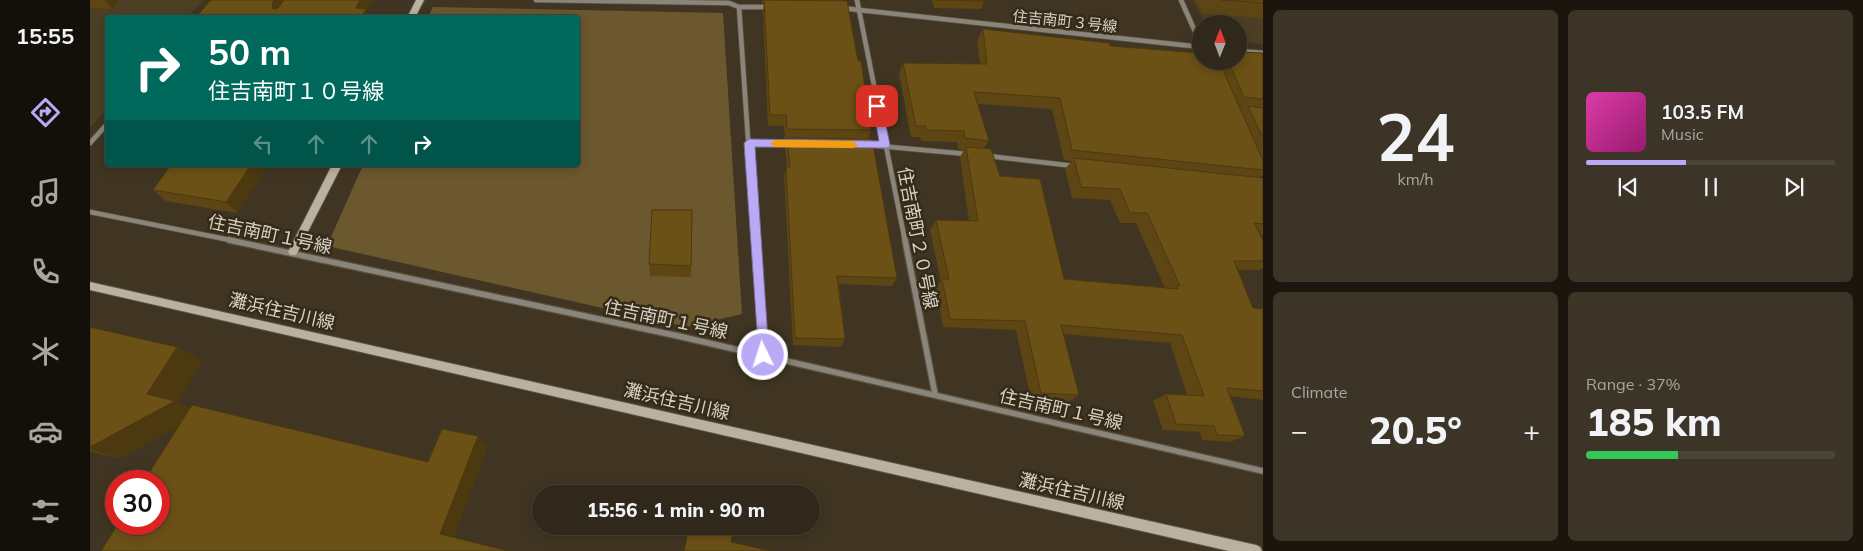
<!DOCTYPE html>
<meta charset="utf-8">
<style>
body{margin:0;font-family:Mulish,"Noto Sans JP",sans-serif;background:#3c3427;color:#f1f3f6;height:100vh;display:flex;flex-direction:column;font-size:19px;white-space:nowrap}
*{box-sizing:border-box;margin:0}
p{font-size:16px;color:#a8a6a2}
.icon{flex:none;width:28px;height:28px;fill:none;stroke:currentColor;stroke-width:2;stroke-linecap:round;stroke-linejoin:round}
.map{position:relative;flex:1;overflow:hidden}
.sheet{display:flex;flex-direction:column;gap:10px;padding:10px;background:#1a160e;width:600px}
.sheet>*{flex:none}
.top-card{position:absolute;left:15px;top:15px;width:475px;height:152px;border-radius:5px;box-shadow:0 2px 12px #0003,0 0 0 1px #4b4439;background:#00695c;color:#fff;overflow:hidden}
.needle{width:32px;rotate:1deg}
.fabs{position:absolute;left:1102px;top:15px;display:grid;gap:10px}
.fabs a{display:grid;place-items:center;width:55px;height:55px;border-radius:50%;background:#30281a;box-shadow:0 2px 12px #0003,0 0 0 1px #4b4439;font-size:25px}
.speed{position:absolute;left:15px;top:470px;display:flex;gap:10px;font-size:25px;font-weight:700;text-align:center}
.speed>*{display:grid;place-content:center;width:65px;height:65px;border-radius:50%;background:#30281a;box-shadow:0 2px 12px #0003,0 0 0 1px #4b4439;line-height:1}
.speed .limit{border:8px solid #d22;background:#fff;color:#111}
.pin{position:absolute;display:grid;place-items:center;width:42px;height:42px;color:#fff;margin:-21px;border-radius:10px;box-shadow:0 2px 8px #0006}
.me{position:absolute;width:55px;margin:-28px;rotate:356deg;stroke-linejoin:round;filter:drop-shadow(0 0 4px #0008)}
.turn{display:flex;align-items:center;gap:18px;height:105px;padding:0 20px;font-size:22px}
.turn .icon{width:65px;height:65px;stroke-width:2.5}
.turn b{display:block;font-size:35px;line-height:42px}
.lanes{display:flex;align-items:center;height:48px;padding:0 20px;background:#0003;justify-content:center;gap:25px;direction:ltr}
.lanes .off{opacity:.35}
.big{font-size:38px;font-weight:800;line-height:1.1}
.sheet .widget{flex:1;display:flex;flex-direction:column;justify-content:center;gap:8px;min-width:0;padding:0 18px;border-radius:8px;background:#3c3427}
.sheet .dial{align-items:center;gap:0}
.dial b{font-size:65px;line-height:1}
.song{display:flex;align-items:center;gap:15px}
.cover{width:60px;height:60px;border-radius:8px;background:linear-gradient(135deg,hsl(320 70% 55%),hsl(320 70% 35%))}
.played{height:5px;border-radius:2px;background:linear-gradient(90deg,#baaaf6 40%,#4b4439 40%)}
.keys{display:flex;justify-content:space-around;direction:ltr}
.heat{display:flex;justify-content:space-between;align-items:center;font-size:28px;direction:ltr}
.charge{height:8px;border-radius:4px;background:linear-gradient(90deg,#34c759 37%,#4b4439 0)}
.sheet .tiles{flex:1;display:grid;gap:10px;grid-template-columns:repeat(2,1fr)}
.trip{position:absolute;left:442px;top:485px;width:288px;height:50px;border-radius:25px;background:#30281a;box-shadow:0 2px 12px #0003,0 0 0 1px #4b4439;font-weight:800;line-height:50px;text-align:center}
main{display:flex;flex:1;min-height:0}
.dock{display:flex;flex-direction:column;width:90px;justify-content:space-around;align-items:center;background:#13100a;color:#a8a6a2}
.dock .icon{width:35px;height:35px}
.dock .current{color:#baaaf6}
.dock b{font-size:22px;color:#f1f3f6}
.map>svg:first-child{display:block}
.built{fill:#4c3f24}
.green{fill:#6c582f}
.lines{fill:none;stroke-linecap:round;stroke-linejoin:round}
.street-far1-casing{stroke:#5b513f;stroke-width:6}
.street-casing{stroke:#5b513f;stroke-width:8}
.secondary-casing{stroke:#5b513f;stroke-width:2}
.street-far1{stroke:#8a857b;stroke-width:4.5}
.street{stroke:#8a857b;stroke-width:5.5}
.secondary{fill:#b9b1a1;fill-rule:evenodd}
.wall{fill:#5d4613;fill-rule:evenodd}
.shaded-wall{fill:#4c390f}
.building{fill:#6c5116;stroke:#4c390f}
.route{fill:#baaaf6;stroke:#796ea0}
.slow{fill:#f59e0b}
.labels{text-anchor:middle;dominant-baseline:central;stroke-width:5;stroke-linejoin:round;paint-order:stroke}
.far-street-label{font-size:15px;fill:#d7d1c5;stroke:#352b18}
.street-label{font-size:18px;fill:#d7d1c5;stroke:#352b18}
</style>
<main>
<nav class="dock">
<b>15:55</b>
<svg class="icon current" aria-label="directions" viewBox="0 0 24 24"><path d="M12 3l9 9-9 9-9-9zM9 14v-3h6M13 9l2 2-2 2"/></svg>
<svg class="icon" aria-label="music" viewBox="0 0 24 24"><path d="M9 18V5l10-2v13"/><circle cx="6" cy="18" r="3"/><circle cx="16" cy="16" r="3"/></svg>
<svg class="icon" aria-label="phone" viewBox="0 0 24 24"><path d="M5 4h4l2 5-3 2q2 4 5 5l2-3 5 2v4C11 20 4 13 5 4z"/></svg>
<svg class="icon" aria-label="climate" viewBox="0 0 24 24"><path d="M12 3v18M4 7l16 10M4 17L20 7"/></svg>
<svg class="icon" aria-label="car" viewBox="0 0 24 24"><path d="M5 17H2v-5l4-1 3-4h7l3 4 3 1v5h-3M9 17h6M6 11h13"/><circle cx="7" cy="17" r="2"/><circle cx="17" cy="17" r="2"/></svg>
<svg class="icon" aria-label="filters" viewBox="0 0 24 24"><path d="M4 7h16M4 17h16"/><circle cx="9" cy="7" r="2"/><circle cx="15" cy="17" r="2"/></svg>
</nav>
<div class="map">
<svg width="1173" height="551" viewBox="0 0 1173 551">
<rect width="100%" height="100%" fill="#403522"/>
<g class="built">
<path d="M0 0H113L98 17 18 18 17 108 0 128Z"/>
<path d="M1103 0H1173V44L1149 42V24H1115Z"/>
</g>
<path class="green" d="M343 7 633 13 652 314 597 327 237 246 273 165H488V18L338 17Z"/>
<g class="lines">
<defs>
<g id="street-far1">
<path d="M446 0 639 3 649 7H678"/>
<path d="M767 0 815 241"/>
<path d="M1091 0 1111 45"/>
<path d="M649 7 665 241"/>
<path d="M751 8 1111 47"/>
<path d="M1149 51 1173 53"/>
<path d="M0 143 18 123"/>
<path d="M659 143 702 144"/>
<path d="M778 145 877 154"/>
<path d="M898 156 984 166"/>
<path d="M0 212 145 241"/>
</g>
<g id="street">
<path d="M139 240 588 336 1173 471"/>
<path d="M665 240 673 355"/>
<path d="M815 240 845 394"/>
</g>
<g id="secondary">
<path d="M326 0H334L325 18H317Z"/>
<path d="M242 165H252L206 255H200L198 252Z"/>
<path d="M0 282 1166 545 1170 547 1172 551H1139L0 290Z"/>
</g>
</defs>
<use href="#street-far1" class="street-far1-casing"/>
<use href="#street" class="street-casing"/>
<use href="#secondary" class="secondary-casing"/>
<use href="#street-far1" class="street-far1"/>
<use href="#street" class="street"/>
<use href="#secondary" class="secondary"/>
</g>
<g class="wall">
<path d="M0 0H29L22 9 0 8Z"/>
<path d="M672 0H754L768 61 781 130 778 139 807 278 802 286 749 284 755 339 751 347 703 345 694 176 697 167 695 148 697 140 695 139 694 126H678L673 11 674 3H672Z"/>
<path d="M842 0H894V1L891 9 844 8Z"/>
<path d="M1106 0H1173V18L1113 14Z"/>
<path d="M893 29 1020 46 1129 62 1149 61 1173 53V176L1172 175 1169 178H1173V235H1170L1173 240V268L1170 270H1147L1163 308 1173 309V400L1140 396 1155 436 1140 442 1112 440 1110 432 1073 430 1063 401 1076 394 1097 395 1080 343 973 334 989 395 978 402 941 400 926 330 853 327 846 288 851 281 840 230 846 220 879 221 870 157 874 150 868 149 867 142 831 141 830 137H821L809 74 813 63 890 64 887 41ZM888 104 962 109 974 160 982 161 975 169 982 198 1020 200 1030 223H1046L1075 288 974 279 894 148 899 141Z"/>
<path d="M178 165 147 213 76 201 63 190Z"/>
<path d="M178 165H219L217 168Z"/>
<path d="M602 210 601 277 560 276 559 264Z"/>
<path d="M0 328 87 347 112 361 87 402 100 408 338 462 398 447 11 551 89 426 29 459 0 451Z"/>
</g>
<g class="shaded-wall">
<path d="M15 0H29L22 9Z"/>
<path d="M184 0H201L189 16 183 9 182 4Z"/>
<path d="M270 0H284L277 12 280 18H270L266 8Z"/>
<path d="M161 165H178L147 213 136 202Z"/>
<path d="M87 347 112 361 87 402 111 414 29 459 0 449V447L57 394Z"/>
<path d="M388 436 398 447 363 540 350 534Z"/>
</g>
<g class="building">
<path d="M121 0H184L182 4 183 9 188 8 194 0H270L266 8 276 9 270 18H105Z"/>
<path d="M674 0 757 1 768 61H771L781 130 697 129 696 115H680Z"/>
<path d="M847 0H894V1L848 0Z"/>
<path d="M1131 0H1173V3Z"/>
<path d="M893 29 1019 43 1020 46 1111 53V61H1129L1173 160V170L982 150 970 98 884 92 899 141 875 138 874 131 836 130V126H826L813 63 897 64Z"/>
<path d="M1149 52 1173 53V99L1154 97 1138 61H1149Z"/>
<path d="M1158 106 1173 108V138Z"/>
<path d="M697 138 782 139 807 278 747 276 755 339 705 338 696 167H700Z"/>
<path d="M876 147 901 149 910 176 950 179 974 279 1088 289 1087 286H1090L1057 213H1040L1030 189 991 187 984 158 1173 178V224L1164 223 1173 240V261H1144L1163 308 1173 309V391L1137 388 1155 436 1127 435 1124 426 1086 424 1076 394 1114 396 1092 335 971 325 989 395 951 393 935 321 860 319 852 279H859L846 220 888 221Z"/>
<path d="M81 165H161L136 202 63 190Z"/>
<path d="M562 210H602L601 266 559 264Z"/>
<path d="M0 327 87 347 57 394 85 401 0 447Z"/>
<path d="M102 405 338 462 352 429 388 436 350 534 418 551H11L28 524H69V481H54Z"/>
<path d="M599 526H644L641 542 680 551H594Z"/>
</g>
<path class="route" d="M787 103 792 106 800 145 799 148 665 147 679 355 673 360 669 359 654 143 659 139 789 141 783 106Z"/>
<path class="slow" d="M685 140 763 141 768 145 763 148 685 147 680 144Z"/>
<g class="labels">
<g class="far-street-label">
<text transform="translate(975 21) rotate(6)">住吉南町３号線</text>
</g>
<g class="street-label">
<text transform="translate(180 234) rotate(12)">住吉南町１号線</text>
<text transform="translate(828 238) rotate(79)">住吉南町２０号線</text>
<text transform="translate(192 311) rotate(13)">灘浜住吉川線</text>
<text transform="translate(576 319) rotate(12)">住吉南町１号線</text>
<text transform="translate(587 401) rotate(13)">灘浜住吉川線</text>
<text transform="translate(971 409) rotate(13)">住吉南町１号線</text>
<text transform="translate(982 491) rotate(13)">灘浜住吉川線</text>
</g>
</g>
</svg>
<div class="fabs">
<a><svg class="needle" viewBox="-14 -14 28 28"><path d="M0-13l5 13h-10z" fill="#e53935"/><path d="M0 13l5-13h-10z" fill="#a8a6a2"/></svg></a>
</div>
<div class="speed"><div class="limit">30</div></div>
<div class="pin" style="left:787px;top:106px;background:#d93025"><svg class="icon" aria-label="arrive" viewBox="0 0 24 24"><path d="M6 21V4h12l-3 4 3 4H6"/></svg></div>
<svg class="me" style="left:673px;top:355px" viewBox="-20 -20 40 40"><circle r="17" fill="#baaaf6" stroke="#fff" stroke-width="3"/><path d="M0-11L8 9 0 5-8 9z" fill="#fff"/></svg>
<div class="trip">15:56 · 1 min · 90 m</div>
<div class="top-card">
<div class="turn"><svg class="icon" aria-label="right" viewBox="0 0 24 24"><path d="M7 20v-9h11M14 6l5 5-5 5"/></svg><div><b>50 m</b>住吉南町１０号線</div></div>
<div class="lanes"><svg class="icon off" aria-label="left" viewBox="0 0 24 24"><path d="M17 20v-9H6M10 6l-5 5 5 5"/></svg><svg class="icon off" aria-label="ahead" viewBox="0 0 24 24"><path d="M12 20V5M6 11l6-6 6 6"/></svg><svg class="icon off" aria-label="ahead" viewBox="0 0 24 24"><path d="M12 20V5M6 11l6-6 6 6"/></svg><svg class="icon" aria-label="right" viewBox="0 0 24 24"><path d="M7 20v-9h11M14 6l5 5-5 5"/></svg></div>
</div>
</div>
<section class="sheet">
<div class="tiles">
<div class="widget dial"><b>24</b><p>km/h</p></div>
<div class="widget">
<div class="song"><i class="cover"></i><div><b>103.5 FM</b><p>Music</p></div></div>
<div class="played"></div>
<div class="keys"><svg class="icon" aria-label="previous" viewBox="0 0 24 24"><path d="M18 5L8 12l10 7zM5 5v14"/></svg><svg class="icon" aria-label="pause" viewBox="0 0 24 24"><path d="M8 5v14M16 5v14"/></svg><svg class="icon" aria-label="next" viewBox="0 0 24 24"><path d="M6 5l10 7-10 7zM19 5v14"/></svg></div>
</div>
<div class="widget"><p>Climate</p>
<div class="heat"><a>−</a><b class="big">20.5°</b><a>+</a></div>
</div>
<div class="widget"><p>Range · 37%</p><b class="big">185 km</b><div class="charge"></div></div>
</div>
</section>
</main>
